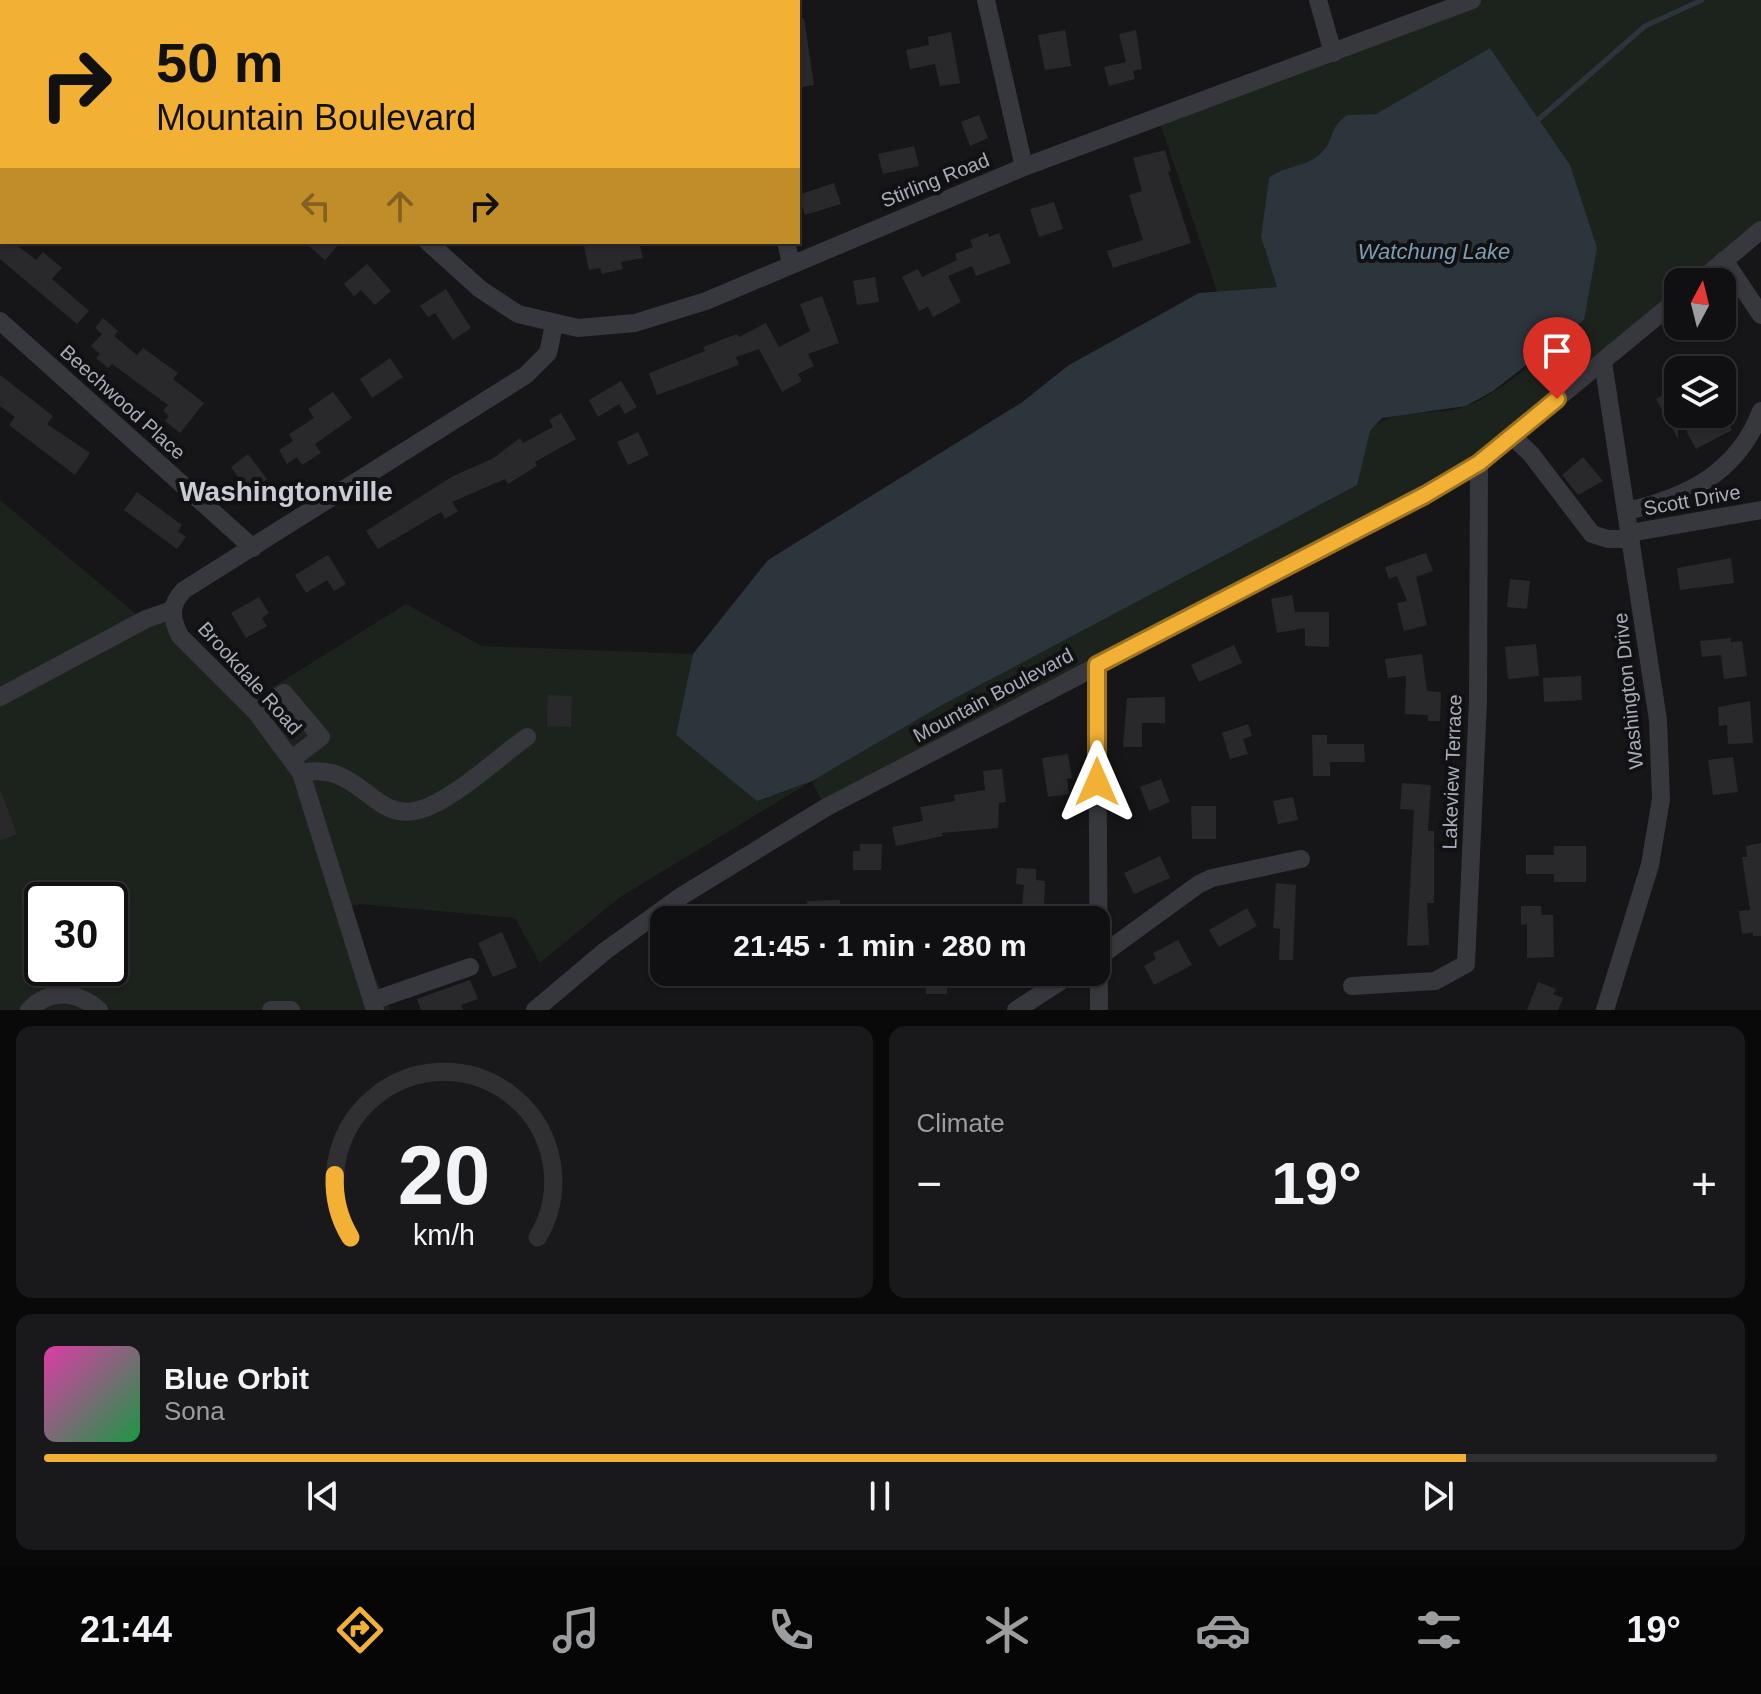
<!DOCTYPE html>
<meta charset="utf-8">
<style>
body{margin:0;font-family:Arial,sans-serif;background:#19191b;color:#f1f3f6;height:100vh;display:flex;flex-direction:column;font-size:30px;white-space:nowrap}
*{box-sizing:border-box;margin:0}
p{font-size:26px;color:#9c9d9f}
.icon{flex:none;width:44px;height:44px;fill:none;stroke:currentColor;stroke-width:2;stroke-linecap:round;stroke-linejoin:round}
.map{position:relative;height:1010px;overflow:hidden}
.sheet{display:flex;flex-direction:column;gap:16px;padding:16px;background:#09090a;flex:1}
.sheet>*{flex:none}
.guide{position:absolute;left:0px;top:0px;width:800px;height:244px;box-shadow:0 2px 6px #0004,0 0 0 2px #303032;background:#f2b134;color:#111;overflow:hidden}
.needle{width:52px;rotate:7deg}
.controls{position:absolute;left:1664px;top:268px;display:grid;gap:16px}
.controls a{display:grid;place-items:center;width:72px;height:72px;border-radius:16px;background:#101012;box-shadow:0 2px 6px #0004,0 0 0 2px #303032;font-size:40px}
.speed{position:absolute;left:24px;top:882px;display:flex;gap:16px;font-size:40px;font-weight:700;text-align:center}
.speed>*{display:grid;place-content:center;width:104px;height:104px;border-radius:50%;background:#101012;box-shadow:0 2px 6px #0004,0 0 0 2px #303032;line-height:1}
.speed .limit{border:4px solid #111;border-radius:12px;background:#fff;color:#111}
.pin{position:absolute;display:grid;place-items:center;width:68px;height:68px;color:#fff;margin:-82px -34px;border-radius:50% 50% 50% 0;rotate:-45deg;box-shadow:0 0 8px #0007}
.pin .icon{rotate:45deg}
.me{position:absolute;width:88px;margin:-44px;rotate:0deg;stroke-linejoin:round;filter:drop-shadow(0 0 6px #0008)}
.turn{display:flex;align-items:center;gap:28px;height:168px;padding:0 24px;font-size:36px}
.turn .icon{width:104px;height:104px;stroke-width:2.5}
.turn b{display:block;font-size:56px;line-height:68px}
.lanes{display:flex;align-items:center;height:76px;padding:0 24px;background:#0003;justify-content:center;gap:40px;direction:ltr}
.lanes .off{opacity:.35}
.big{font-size:60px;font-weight:800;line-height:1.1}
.sheet .tile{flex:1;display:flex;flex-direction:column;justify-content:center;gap:12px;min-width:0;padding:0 28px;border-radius:16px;background:#19191b}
.sheet .dial{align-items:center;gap:0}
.dial svg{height:208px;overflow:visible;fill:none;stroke:#303032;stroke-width:7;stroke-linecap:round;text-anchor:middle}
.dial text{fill:#f1f3f6;stroke:none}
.song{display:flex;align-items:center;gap:24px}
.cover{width:96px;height:96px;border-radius:12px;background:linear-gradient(135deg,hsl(320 70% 55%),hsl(140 70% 35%))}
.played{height:8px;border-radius:4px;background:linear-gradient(90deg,#f2b134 85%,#303032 85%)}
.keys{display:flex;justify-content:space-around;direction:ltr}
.heat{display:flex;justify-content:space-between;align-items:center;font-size:44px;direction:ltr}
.sheet .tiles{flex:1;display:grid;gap:16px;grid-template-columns:1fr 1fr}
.tile:last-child{grid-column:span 2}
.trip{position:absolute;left:650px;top:906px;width:460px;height:80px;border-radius:16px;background:#101012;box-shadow:0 2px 6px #0004,0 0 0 2px #303032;font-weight:800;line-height:80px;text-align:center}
.menu{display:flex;height:128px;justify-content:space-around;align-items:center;background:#060607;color:#9c9d9f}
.menu .icon{width:56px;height:56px}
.menu .active{color:#f2b134}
.menu b{font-size:36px;color:#f1f3f6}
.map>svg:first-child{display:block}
.green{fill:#1c231d;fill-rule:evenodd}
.water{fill:#2c353c}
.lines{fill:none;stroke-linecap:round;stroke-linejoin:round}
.stream{stroke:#2c353c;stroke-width:5}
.building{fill:#29292c}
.minor{stroke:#37383d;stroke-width:18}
.route-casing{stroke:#9d7322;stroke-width:20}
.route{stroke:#f2b134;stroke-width:14}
.labels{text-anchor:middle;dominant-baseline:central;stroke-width:8;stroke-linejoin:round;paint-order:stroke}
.street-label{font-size:20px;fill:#a8adb8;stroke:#111113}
.water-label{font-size:22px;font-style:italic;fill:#7f9bb3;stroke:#111113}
.district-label{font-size:28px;font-weight:bold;fill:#c9ccd4;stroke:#111113}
</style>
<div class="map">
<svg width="1761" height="1010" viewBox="0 0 1761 1010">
<rect width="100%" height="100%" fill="#161618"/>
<path class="green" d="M1472 0H1761V230L1699 282H1678V299L1479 463 825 808 812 781 620 897 540 963 515 918 360 904 344 908 390 1010H0V500L143 620 167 610 244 705 406 604 482 646 693 654 676 735 757 800 812 781 944 704 1370 430C1398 403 1436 419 1469 405 1511 387 1548 348 1584 320L1570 165 1490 48 1376 114 1347 115C1337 130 1327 153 1311 161 1298 169 1280 168 1269 178L1261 237 1277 287 1218 294 1158 117ZM42 900H110V968H42Z"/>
<path class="water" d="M1490 48 1570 165 1597 248 1584 320 1493 391 1466 406 1382 418 1370 431 1357 485 944 704 812 781 757 801 676 735 693 654 768 560 1021 403 1069 365 1199 293 1277 287 1261 237 1269 178C1284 165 1308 168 1322 152 1335 140 1327 130 1347 115L1376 114Z"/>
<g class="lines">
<path class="stream" d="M1539 119 1645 26 1702 0"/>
</g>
<g class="building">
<path d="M798 18H804L814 85 798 88Z"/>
<path d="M1065 30 1071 66 1045 70 1038 35Z"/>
<path d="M1136 30 1142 69 1133 71 1135 79 1109 86 1104 67 1126 62 1119 34Z"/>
<path d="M951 32 960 83 940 86 935 64 910 69 906 50 929 45 928 37Z"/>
<path d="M979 115 988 138 970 146 961 122Z"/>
<path d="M914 146 919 166 883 174 878 154Z"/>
<path d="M1165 150 1171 171 1168 172 1191 243 1113 268 1107 251 1143 240 1129 195 1142 191 1133 158Z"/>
<path d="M834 183 841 204 805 215 798 195Z"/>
<path d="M1054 202 1063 229 1039 237 1030 209Z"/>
<path d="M988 233 989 237 999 233 1011 263 976 276 972 266 948 276 961 302 933 317 928 307 919 311 902 277 918 269 922 277 957 260 955 254 973 247 970 240Z"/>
<path d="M0 242H13L36 260 43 252 62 268 52 279 89 311 77 324 0 259Z"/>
<path d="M304 242H341L325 260Z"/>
<path d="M611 242H639L643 258 621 262 623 269 602 274 600 268 589 270 584 247Z"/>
<path d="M367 264 391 291 375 305 361 290 354 296 344 284Z"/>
<path d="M875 277 879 302 857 305 853 281Z"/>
<path d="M446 289 471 328 453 340 435 313 428 317 420 306Z"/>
<path d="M822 296 839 343 808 354 814 366 798 374 802 381 782 392 759 349 736 357 739 365 657 395 649 373 705 351 703 347 737 334 739 337 766 323 779 347 810 331 800 304Z"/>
<path d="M103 318 118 331 114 336 137 355 143 348 178 373 173 379 204 403 180 433 165 421 169 416 163 411 168 405 112 364 108 368 96 358 100 354 91 346 102 334 95 328Z"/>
<path d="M390 358 403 377 372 398 360 379Z"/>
<path d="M0 375 53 416 47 424 90 453 75 475 9 425 15 417 0 406Z"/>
<path d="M621 381 637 407 625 414 619 404 598 417 589 400Z"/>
<path d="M1678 387V414H1723L1732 430 1696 449 1678 416V439L1656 399Z"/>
<path d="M333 392 352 418 315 444 321 453 302 465 297 457 287 464 279 450 293 441 289 434 314 418 308 409Z"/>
<path d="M561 413 576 439 535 462 537 466 508 484 505 479 452 502 458 511 445 519 441 512 378 549 366 531 453 476 492 459 520 438 523 443 553 427 549 420Z"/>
<path d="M638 432 649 455 628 465 617 442Z"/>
<path d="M248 454 267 479 249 493 231 467Z"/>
<path d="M1583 457 1603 481 1578 495 1562 475Z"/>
<path d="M137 492 182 525 178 531 186 537 177 549 124 510Z"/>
<path d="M1426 553 1433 571 1416 577 1427 625 1404 631 1397 603 1407 601 1397 576 1389 579 1385 567Z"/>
<path d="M328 555 346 584 334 591 327 580 306 593 295 575Z"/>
<path d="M1731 558 1734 583 1680 590 1677 568Z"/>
<path d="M1510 579 1530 581 1527 609 1507 607Z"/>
<path d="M1292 595 1295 612H1329V647L1305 646V628L1277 633 1271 599Z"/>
<path d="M259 597 269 613 262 618 267 626 246 638 231 613Z"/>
<path d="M1731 638V642L1742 641 1747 676 1724 679 1721 655 1702 657 1700 641Z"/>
<path d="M1536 644 1539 676 1508 679 1505 647Z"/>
<path d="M1234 645 1242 663 1199 682 1191 665Z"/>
<path d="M1422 654 1427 691 1441 692 1440 721H1428V715L1405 714 1406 676 1388 678 1385 659Z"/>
<path d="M1581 676 1582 700 1544 702 1543 678Z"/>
<path d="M548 695 572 696 571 727 547 726Z"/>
<path d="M1165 697V723H1142V747H1123L1127 698Z"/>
<path d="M1750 701 1753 743 1728 744 1727 725 1719 726 1718 707Z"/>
<path d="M1248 724 1252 736 1243 739 1248 754 1230 759 1222 733Z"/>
<path d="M1312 735H1327V744H1364L1365 762H1330V776H1313Z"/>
<path d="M1068 754 1072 778 1067 779 1069 794 1048 797 1042 758Z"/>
<path d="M1733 757 1738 792 1713 795 1708 760Z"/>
<path d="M1002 769 1006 802 999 803 998 828 942 833 943 836 896 846 892 827 923 821 920 807 955 801 954 795 985 790 983 771Z"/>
<path d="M1161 779 1170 802 1149 811 1140 787Z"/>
<path d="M1402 783 1431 785 1428 831H1434V903H1427L1429 945 1407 946 1414 810 1400 809Z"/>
<path d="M1 792 17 834 0 841V793Z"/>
<path d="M1293 797 1298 820 1278 824 1273 801Z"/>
<path d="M1191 806H1216V839H1192Z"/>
<path d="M1761 843V936H1753V932L1742 934 1739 911 1750 910 1742 857H1747L1746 846Z"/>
<path d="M860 844H882L881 870H853V851H860Z"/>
<path d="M1554 846H1586V882H1554V874H1526V855H1554Z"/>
<path d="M1160 856 1170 878 1134 894 1124 873Z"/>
<path d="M1017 868 1036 869V880L1045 881 1044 906 1022 905 1024 885 1016 884Z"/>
<path d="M1276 883 1296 885 1293 960H1279L1280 929 1273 928Z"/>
<path d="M840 900V920H808L807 901Z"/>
<path d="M1521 906H1541L1542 915H1553L1554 957 1527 958V924L1521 925Z"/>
<path d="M1247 908 1257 926 1219 947 1209 930Z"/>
<path d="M502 932 517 967 493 977 478 943Z"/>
<path d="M1178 940 1192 965 1154 985 1144 966 1156 959 1153 953Z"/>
<rect x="926" y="972" width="21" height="22"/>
<path d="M470 980 478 999 461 1005 463 1010H421L417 999Z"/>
<path d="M1538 982 1556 989 1553 994 1563 998 1558 1010H1527Z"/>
</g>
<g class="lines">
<g class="minor">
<path d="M160 0 162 2"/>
<path d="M731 0 732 2"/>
<path d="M986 0 1024 167"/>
<path d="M1318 0 1333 53"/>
<path d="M428 242 480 289 518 314 578 328 635 323 706 301 1024 167 1472 0"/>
<path d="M786 242 791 263"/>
<path d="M1724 260 1761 315"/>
<path d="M1699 282 1761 230"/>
<path d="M0 321 253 548"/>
<path d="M1603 362 1658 720 1661 799 1650 865 1605 1010"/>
<path d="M1512 436 1531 454 1592 534 1608 539H1631"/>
<path d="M1627 511C1688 497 1738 472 1761 411"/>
<path d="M1630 533 1761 510"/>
<path d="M1097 665 1099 1010"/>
<path d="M0 697 146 619 172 610"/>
<path d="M256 712 284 693 321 737 292 759"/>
<path d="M301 773C360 760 372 823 419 810 454 800 497 758 527 737"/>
<path d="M1096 959 1199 884 1212 878 1301 859"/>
<path d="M1352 986 1435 981 1466 964 1478 701 1479 463"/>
<path d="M372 1001 470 967"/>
<path d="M29 1010C51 988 77 991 99 1010"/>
<path d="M271 1010H291"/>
<path d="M375 1010 301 773 256 712 180 636C171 618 169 605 184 590L526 375 548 353 554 325"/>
<path d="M535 1010 605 951 680 897 825 808 1425 495 1479 463 1678 299"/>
<path d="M1016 1010 1075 972"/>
</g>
</g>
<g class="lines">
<defs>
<path id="route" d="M1097 782V665L1425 495 1479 463 1557 399"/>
</defs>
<use href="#route" class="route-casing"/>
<use href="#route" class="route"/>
</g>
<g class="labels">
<g class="street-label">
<text transform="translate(935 180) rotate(-22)">Stirling Road</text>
<text transform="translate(123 402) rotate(42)">Beechwood Place</text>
<text transform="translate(1692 500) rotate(-10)">Scott Drive</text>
<text transform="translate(250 678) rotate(48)">Brookdale Road</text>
<text transform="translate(1628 691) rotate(-96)">Washington Drive</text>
<text transform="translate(993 695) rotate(-28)">Mountain Boulevard</text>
<text transform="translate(1452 772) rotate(-88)">Lakeview Terrace</text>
</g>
<g class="water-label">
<text x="1434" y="251">Watchung Lake</text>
</g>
<g class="district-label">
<text x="286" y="491">Washingtonville</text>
</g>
</g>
</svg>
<div class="controls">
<a><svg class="needle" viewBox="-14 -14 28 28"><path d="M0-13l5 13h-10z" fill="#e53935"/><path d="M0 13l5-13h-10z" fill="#9c9d9f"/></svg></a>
<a><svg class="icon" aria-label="layers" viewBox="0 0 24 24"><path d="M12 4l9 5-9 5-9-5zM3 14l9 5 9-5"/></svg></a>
</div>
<div class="speed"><div class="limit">30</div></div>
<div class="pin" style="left:1557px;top:399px;background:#d93025"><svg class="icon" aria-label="arrive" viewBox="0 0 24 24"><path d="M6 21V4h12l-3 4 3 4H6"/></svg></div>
<svg class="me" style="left:1097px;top:782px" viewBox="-20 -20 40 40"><path d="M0-17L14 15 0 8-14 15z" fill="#f2b134" stroke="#fff" stroke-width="4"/></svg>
<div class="trip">21:45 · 1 min · 280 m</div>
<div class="guide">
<div class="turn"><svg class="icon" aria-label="right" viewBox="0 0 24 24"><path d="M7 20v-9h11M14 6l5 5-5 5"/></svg><div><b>50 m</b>Mountain Boulevard</div></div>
<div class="lanes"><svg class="icon off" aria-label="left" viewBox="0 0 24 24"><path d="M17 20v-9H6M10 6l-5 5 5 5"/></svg><svg class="icon off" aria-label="ahead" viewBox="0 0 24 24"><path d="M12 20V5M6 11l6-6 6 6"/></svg><svg class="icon" aria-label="right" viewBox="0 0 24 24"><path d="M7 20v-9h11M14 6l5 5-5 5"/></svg></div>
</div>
</div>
<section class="sheet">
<div class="tiles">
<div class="tile dial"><svg viewBox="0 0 100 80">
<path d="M14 69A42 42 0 1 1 86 69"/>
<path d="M14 69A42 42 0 0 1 8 45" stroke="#f2b134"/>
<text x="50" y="56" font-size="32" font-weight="700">20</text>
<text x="50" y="72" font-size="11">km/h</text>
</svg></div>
<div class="tile"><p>Climate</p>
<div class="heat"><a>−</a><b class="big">19°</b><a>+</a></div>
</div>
<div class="tile">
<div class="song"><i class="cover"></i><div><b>Blue Orbit</b><p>Sona</p></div></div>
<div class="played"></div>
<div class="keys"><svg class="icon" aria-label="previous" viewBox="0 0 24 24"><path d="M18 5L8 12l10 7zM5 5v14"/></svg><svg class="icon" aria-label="pause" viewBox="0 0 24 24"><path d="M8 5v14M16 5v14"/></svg><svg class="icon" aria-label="next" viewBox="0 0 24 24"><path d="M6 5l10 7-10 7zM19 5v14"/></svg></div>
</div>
</div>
</section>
<nav class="menu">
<b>21:44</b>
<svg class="icon active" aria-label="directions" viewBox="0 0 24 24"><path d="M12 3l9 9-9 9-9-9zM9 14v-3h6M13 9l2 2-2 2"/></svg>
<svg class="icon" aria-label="music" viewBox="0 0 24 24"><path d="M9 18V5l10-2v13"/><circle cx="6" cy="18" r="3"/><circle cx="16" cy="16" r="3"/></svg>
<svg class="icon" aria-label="phone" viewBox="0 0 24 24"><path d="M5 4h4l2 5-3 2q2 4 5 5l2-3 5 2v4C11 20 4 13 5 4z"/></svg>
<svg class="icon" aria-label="climate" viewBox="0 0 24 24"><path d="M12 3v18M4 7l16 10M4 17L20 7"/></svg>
<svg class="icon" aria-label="car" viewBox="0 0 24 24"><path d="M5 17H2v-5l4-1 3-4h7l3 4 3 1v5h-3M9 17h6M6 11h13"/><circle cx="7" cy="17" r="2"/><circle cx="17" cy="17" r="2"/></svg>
<svg class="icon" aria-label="filters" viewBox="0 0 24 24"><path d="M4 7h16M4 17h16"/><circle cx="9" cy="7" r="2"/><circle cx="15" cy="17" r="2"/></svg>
<b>19°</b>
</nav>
